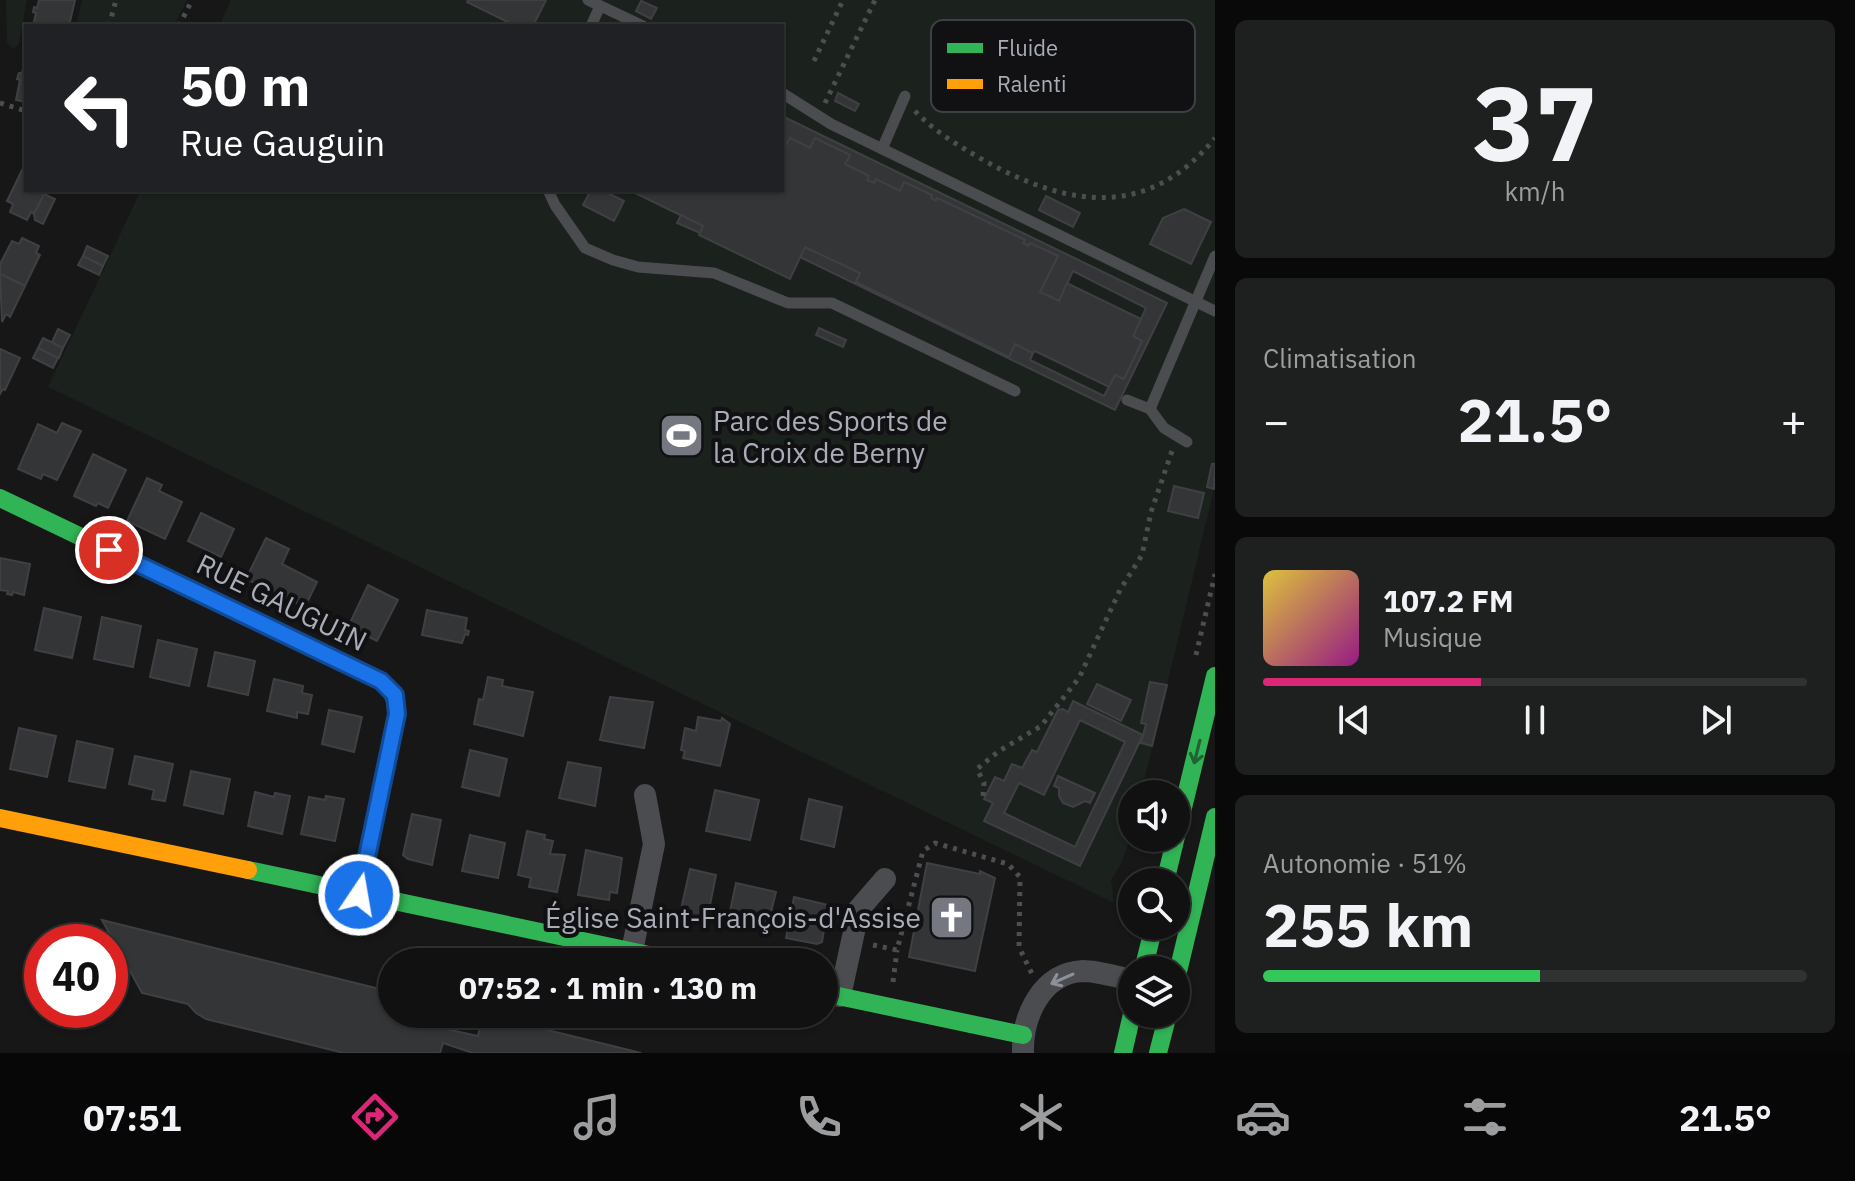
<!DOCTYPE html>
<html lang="fr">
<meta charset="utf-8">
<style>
body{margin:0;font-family:"IBM Plex Sans",sans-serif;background:#1e1f1f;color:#f1f3f6;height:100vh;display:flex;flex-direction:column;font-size:30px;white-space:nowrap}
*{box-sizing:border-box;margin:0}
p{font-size:26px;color:#9c9d9f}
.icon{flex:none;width:44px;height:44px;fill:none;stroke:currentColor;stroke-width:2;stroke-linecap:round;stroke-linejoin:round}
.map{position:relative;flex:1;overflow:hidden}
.sheet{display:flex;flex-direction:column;gap:20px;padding:20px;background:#090909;width:640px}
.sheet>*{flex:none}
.banner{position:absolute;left:24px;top:24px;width:760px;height:168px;border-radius:0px;box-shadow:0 2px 6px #0004,0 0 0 2px #303131;background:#202124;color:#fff;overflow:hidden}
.buttons{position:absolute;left:1118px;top:780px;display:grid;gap:16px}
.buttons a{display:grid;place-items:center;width:72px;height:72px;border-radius:50%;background:#111;box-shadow:0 2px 6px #0004,0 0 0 2px #303131;font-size:40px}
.speed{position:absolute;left:24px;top:924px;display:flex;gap:16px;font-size:40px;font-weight:700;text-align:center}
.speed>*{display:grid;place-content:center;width:104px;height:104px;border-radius:50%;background:#111;box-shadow:0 2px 6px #0004,0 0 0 2px #303131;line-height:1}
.speed .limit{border:12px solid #d22;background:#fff;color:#111}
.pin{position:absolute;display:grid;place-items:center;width:68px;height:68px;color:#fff;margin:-34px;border:4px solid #fff;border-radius:50%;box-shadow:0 2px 8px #0007}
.me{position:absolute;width:88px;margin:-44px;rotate:12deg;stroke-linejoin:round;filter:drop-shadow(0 0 6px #0008)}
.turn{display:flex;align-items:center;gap:28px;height:168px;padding:0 24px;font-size:36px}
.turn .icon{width:104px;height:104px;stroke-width:2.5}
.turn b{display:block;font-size:56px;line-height:68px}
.big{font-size:60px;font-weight:700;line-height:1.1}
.sheet .widget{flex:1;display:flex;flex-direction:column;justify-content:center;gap:12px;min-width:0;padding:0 28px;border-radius:12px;background:#1e1f1f}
.sheet .dial{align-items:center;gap:0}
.dial b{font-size:104px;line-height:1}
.song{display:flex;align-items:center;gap:24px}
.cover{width:96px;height:96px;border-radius:12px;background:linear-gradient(135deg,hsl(50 70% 55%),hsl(310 70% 35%))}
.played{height:8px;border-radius:4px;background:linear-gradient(90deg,#db2777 40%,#303131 40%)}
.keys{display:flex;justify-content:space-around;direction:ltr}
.heat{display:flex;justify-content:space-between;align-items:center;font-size:44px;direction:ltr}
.charge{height:12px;border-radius:6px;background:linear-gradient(90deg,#34c759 51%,#303131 0)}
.trip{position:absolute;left:378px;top:948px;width:460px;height:80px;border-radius:40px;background:#111;box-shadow:0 2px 6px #0004,0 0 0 2px #303131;font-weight:700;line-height:80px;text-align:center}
.dock{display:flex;height:128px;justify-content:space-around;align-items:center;background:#070707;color:#9c9d9f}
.dock .icon{width:56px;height:56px}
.dock .current{color:#db2777}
.dock b{font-size:36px;color:#f1f3f6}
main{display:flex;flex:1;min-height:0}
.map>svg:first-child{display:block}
.green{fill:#1b211c}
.building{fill:#343537;stroke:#3f4043;stroke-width:2;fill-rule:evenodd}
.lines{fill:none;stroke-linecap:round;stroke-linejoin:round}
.path{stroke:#4d4e52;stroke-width:5;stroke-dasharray:4 6;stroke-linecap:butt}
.lane{stroke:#4b4c50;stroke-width:11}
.street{stroke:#4b4c50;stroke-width:22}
.fast{stroke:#30b455;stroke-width:18}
.slow{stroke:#ff9f0a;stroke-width:18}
.oneway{stroke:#206234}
.oneway2{stroke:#8c9099}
.route-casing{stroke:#114b97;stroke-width:20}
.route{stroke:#1a73e8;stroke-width:14}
.labels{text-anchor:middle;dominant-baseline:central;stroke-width:8;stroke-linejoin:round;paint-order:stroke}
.poi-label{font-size:28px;fill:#a8adb8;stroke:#111113;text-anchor:start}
.street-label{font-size:28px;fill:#a8adb8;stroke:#111113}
.key{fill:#111113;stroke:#3e4045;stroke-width:2}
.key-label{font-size:22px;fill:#a8adb8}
</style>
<main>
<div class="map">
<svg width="1215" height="1053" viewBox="0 0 1215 1053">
<rect width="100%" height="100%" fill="#171717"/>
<g class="green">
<path d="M6 0H27L19 44 13 49 7 42Z"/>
<path d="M82 0H187L174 26H76Z"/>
<path d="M231 0H1215V485L1141 794H1132C1132 829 1132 850 1111 880L1114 903 48 387 141 190H782V26H219Z"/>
</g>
<g class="building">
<path d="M39 0H75L69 26H33L36 13 33 12 34 7 37 8Z"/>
<path d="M468 0H546L533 26H516L467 2Z"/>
<path d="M641 1 657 8 651 19 636 11Z"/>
<path d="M26 56V102L16 100 20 80 17 79 19 73H22Z"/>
<path d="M838 93 859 104 855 111 835 101Z"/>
<path d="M782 116 1167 303 1115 410 800 257 805 247 860 273 856 282 1009 357 1015 344 1033 353 1030 360 1104 396 1115 375 1124 379 1142 341 1133 336 1146 308 1073 271 1059 301 1040 292 1058 256 1030 243 1028 246 1023 243 1025 240 937 198 936 201 931 198 932 195 904 182 900 191 876 179 874 183 867 180 869 176 845 164 850 155 815 138 810 148 790 138 786 145 782 143Z"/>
<path d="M790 138 810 148 815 138 850 155 845 164 869 176 867 180 874 183 876 179 900 191 904 182 932 195 931 198 936 201 937 198 1025 240 1023 243 1028 246 1030 243 1058 256 1040 292 1059 301 1067 283 1141 319 1133 336 1142 341 1124 379 1115 375 1109 387 1035 351 1033 353 1015 344 1009 357 856 282 860 273 805 247 790 279 699 235 703 226 629 190H782V143L786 145Z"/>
<path d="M22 170 26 172V190H46L34 214 31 212 27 220 10 212 13 204 7 201Z"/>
<path d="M591 190H602L624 201 614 221 583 205Z"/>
<path d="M44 194 55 199 43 224 35 220 34 214Z"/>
<path d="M1046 196 1080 213 1073 227 1039 210Z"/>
<path d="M1184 209 1211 222 1191 264 1150 244 1163 218Z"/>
<path d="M681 215 703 226 700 233 677 223Z"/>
<path d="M22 238 39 246 36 253 40 255 25 286 0 274V264L12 241 19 244Z"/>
<path d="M87 246 108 256 103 266 83 256Z"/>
<path d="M83 256 103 266 99 275 78 265Z"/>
<path d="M0 274 25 286 10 317 6 314 2 322Z"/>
<path d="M819 328 846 340 843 347 816 335Z"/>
<path d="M58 329 70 335 63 348 52 342Z"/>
<path d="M43 338 63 348 59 358 38 348Z"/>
<path d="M38 348 58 358 53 368 33 358Z"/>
<path d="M0 349 20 358 5 390 3 389 0 394Z"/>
<path d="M62 423 81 431 57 480 43 474 41 479 18 469 38 424 57 433Z"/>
<path d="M93 454 126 470 108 508 98 503 96 506 74 496Z"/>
<path d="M1212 464H1215L1214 489 1207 487Z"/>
<path d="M147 478 162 485 159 491 182 502 165 539 127 521Z"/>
<path d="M1174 486 1204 493 1198 518 1168 511Z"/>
<path d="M201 513 234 529 221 557 188 541Z"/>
<path d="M266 538 289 549 282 564 317 582 305 607 246 579Z"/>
<path d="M0 558 30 564 24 595 13 592 12 595 7 594 8 591 0 590Z"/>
<path d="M368 585 398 600 377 641 348 627Z"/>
<path d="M44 608 81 617 72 658 35 650Z"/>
<path d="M427 610 467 618 465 630 469 631 468 635 465 634 462 643 422 635Z"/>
<path d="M102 617 141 626 133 667 94 659Z"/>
<path d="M158 640 197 649 189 686 150 677Z"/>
<path d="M215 652 255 661 248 695 208 686Z"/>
<path d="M488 677 503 680 502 686 533 692 523 736 474 724 479 699 483 700Z"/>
<path d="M274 679 303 686 302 693 312 695 308 714 297 712V718L267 711Z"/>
<path d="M1150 682 1167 685 1152 746 1141 743 1146 724 1141 723Z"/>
<path d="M1097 684 1131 700 1121 721 1087 704Z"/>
<path d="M610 697 653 702 644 748 600 740Z"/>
<path d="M1073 701 1143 735 1080 866 984 821 993 803 984 799 995 777 1004 781 1012 764 1022 768 1032 750 1037 752 1058 710 1063 709 1068 712ZM1080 720 1125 742 1075 847 1004 813 1019 783 1044 795Z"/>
<path d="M329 710 362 717 354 752 322 744Z"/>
<path d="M698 717 721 721 722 718 730 724 720 766 683 758 685 751 681 750 685 728 696 731Z"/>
<path d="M19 728 56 736 47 777 10 769Z"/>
<path d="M77 741 113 749 105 788 69 781Z"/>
<path d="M470 750 507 759 499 796 462 787Z"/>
<path d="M135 756 173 764 165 801 152 799 154 790 129 784Z"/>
<path d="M568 762 601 768 595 806 559 798Z"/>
<path d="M191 771 230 779 223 814 184 805Z"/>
<path d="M1058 776 1095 793 1090 803 1085 801 1073 807 1063 803 1059 796V788L1054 786Z"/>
<path d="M715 790 759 800 750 840 706 831Z"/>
<path d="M255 792 274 797 275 793 290 796 282 834 248 826Z"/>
<path d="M326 796 344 799 335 841 301 834 309 797 325 800Z"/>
<path d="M809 799 842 807 834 847 801 839Z"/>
<path d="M412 814 441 820 432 865 408 859 403 855Z"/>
<path d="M527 831 545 835 544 839 553 841 550 854 565 855 557 892 529 887 531 878 518 875Z"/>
<path d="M470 835 505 843 498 878 462 871Z"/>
<path d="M586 850 622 858 617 893 610 892 609 900 578 895Z"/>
<path d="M927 863 980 874V871L995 878 975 971 909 957Z"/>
<path d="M690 869 716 875 707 920 680 914Z"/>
<path d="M736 883 776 892 768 924 729 916Z"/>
<path d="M794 897 828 905 822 942 817 944 786 938Z"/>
<path d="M102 920 392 992V1014H450L446 1029 478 1036 483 1014 641 1053H473L443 1043 440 1053H344L206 1019 196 1013 188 1004 142 993Z"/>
</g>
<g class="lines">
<g class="path">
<path d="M109 26 116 0"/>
<path d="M179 26 192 0"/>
<path d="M814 61 843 0"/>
<path d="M0 103 26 111"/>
<path d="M825 103 875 0"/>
<path d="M915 111C935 132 959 146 985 161 1068 207 1148 220 1215 138"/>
<path d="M1196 655 1215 574"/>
<path d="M983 796 984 783 977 769 999 751 1041 726 1079 678 1120 590 1142 555 1151 512 1172 451"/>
<path d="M873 945 897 950 923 851 935 843 1008 864 1020 877 1019 947 1032 974"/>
<path d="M893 982 897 950"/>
</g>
<g class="lane">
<path d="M588 0 643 26"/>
<path d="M591 26 600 6"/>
<path d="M782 93 831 124 1215 311"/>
<path d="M882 149 905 96"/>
<path d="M548 190 555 205 585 248 613 260 638 267 714 273 788 303H832L1015 391"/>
<path d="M1127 400 1150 409"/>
<path d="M1187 442 1164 428 1150 409 1215 256"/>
</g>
<g class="street">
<path d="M632 951 654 844 645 795"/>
<path d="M840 996 859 909 885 879"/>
<path d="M1023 1053C1022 1017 1041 973 1083 971 1098 971 1117 977 1132 980"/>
</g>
<g class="fast">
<path d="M0 498 381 681C392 690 397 699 397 714L359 895"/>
<path d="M248 870 682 962"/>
<path d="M1165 882 1215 676"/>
<path d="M1143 970 1154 926"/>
<path d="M1176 980 1215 817"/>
<path d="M824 993 1023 1035"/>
<path d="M1123 1053 1132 1014"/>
<path d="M1158 1053 1168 1014"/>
</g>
<path class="slow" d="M0 818 248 870"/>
</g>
<defs><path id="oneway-shaft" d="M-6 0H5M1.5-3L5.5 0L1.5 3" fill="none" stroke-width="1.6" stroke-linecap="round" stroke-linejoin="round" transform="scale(2)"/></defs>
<use class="oneway" href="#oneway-shaft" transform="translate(1197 752) rotate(104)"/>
<use class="oneway2" href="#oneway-shaft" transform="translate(1062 979) rotate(156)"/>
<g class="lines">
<defs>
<path id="route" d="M109 550 381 681 395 695 397 714 359 895"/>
</defs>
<use href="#route" class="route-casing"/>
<use href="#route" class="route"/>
</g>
<defs>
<symbol id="stadium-square" viewBox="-11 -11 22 22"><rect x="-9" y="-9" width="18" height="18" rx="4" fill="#757880" stroke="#111113"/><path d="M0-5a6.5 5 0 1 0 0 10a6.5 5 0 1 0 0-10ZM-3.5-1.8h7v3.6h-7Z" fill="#fff"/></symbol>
<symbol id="church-square" viewBox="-11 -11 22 22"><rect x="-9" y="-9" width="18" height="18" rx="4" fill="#757880" stroke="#111113"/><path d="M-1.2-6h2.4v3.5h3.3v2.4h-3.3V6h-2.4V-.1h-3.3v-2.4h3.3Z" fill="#fff"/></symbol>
</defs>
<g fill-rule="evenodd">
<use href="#stadium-square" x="656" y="410" width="51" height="51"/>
<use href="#church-square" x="926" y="892" width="51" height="51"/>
</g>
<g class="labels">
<g class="poi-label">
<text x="713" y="420">Parc des Sports de<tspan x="713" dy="32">la Croix de Berny</tspan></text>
<text x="921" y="917" text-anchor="end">Église Saint-François-d'Assise</text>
</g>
<g class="street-label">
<text transform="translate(282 602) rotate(26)">RUE GAUGUIN</text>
</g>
</g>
<rect x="931" y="20" width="264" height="92" rx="12" class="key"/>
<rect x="947" y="43" width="36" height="10" fill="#30b455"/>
<rect x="947" y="79" width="36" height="10" fill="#ff9f0a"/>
<g class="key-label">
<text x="997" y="56">Fluide</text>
<text x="997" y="92">Ralenti</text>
</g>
</svg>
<div class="buttons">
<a><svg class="icon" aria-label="sound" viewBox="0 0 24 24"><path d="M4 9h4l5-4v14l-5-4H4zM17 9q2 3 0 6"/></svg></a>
<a><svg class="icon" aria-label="search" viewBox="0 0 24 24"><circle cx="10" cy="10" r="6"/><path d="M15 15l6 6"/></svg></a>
<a><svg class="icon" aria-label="layers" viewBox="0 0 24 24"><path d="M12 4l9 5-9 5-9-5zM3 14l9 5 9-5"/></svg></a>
</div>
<div class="speed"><div class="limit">40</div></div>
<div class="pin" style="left:109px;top:550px;background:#d93025"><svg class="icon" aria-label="arrive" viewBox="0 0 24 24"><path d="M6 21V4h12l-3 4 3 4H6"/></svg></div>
<svg class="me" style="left:359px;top:895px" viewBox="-20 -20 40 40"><circle r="17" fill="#1a73e8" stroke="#fff" stroke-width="3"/><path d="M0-11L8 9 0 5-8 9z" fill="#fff"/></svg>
<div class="trip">07:52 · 1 min · 130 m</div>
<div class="banner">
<div class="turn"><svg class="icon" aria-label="left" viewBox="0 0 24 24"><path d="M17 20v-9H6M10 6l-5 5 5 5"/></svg><div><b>50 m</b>Rue Gauguin</div></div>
</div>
</div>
<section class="sheet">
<div class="widget dial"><b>37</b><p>km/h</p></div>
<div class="widget"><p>Climatisation</p>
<div class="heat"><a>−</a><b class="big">21.5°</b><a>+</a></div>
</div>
<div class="widget">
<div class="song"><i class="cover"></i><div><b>107.2 FM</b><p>Musique</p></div></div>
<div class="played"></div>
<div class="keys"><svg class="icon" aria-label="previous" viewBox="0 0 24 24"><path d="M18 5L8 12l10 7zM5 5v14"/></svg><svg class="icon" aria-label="pause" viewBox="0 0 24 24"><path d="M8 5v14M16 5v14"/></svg><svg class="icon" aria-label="next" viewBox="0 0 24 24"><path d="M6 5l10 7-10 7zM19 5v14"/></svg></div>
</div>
<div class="widget"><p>Autonomie · 51%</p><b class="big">255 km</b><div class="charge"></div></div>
</section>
</main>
<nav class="dock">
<b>07:51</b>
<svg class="icon current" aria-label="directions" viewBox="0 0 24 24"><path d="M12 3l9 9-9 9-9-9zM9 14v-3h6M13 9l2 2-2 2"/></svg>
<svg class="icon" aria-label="music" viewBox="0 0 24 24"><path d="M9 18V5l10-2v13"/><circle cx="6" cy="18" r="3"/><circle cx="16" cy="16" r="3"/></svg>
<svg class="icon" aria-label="phone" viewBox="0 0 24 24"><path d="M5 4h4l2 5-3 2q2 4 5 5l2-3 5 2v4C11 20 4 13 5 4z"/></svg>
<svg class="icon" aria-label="climate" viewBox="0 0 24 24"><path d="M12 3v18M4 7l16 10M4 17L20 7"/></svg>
<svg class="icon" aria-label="car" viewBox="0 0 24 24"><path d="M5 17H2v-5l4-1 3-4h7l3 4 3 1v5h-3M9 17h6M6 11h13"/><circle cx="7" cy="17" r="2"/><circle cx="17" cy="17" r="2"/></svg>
<svg class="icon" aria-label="filters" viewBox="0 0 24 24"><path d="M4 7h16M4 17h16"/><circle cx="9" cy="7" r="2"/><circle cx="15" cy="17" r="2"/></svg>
<b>21.5°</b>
</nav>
